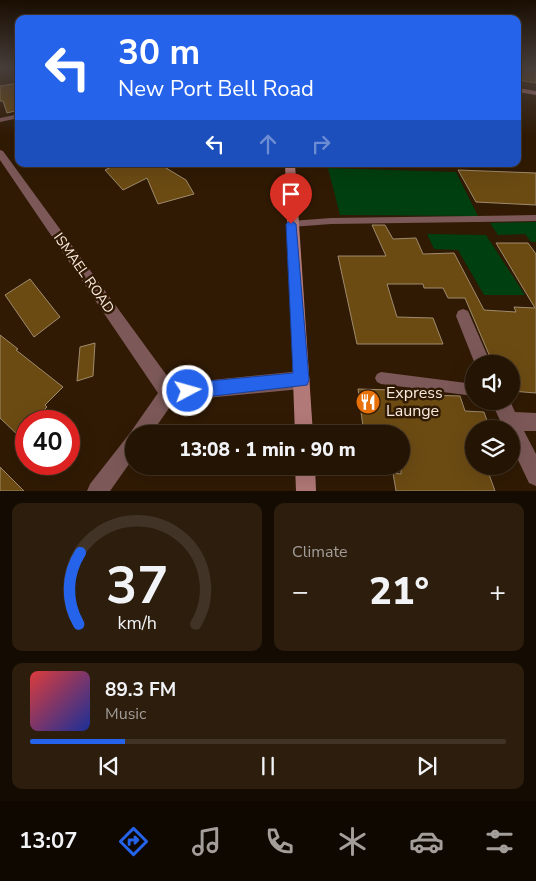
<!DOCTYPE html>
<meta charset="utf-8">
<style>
body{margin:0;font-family:"Nunito Sans",sans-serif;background:#2c1d0d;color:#f1f3f6;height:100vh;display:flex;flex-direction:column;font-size:19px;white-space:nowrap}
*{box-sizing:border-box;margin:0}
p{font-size:16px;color:#a39e9a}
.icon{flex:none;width:28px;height:28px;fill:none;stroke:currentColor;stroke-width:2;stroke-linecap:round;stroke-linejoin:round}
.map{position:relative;height:491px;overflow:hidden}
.panel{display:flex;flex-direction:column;gap:12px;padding:12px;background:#140b02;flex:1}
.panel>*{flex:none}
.guide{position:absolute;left:15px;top:15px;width:506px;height:152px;border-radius:10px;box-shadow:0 5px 20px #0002,0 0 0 1px #413325;background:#2563eb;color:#fff;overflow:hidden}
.buttons{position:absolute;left:465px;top:355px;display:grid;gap:10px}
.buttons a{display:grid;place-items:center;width:55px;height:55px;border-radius:50%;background:#241403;box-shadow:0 5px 20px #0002,0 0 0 1px #413325;font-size:25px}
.speed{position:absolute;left:15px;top:410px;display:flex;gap:10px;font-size:25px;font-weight:700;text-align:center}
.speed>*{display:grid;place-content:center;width:65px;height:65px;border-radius:50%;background:#241403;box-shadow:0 5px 20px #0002,0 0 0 1px #413325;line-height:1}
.speed .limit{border:8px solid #d22;background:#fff;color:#111}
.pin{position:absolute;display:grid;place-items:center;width:42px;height:42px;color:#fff;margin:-51px -21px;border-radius:50% 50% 50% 0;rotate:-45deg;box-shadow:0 0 5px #0007}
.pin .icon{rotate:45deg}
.me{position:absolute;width:55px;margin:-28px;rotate:84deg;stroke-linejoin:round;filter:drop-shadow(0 0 4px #0008)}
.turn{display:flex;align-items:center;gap:18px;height:105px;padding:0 20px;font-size:22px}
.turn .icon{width:65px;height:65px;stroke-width:2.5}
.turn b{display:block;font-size:35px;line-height:42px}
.lanes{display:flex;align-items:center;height:48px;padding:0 20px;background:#0003;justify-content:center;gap:25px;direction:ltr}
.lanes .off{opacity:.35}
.big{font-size:38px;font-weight:800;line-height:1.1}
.panel .card{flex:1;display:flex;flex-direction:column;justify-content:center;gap:8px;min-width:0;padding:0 18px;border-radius:10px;background:#2c1d0d}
.panel .dial{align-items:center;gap:0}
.dial svg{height:130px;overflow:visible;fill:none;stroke:#413325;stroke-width:7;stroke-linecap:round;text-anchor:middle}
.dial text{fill:#f1f3f6;stroke:none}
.song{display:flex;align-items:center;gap:15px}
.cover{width:60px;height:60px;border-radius:8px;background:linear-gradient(135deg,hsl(0 70% 55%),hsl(230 70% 35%))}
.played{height:5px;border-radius:2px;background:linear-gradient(90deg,#2563eb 20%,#413325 20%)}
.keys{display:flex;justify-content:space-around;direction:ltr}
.heat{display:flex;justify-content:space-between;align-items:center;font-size:28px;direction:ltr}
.panel .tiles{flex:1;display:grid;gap:12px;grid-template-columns:1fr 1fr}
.card:last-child{grid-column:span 2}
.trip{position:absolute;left:125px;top:425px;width:285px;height:50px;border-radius:25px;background:#241403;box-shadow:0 5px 20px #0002,0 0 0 1px #413325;font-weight:800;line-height:50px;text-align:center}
.menu{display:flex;height:80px;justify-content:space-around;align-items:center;background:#0e0801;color:#a39e9a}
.menu .icon{width:35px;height:35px}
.menu .selected{color:#2563eb}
.menu b{font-size:22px;color:#f1f3f6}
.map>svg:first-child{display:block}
.green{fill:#003f0f}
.building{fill:#6c4b13;stroke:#9f8b6d}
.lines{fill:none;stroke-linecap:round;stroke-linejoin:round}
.service{fill:#7c5958;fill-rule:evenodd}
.minor{fill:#7c5958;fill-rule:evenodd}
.tertiary{fill:#7c5958;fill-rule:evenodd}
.secondary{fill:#b17978;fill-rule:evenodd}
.route{fill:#2563eb;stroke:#184099}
.labels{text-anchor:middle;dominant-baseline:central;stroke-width:5;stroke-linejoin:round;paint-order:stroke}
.street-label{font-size:14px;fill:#faeadd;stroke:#301a04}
.near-poi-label{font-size:16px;fill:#faeadd;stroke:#301a04;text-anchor:start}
</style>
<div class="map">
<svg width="536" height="491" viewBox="0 0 536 491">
<rect width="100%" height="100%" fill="#301a04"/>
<g class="green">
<path d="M328 168 456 172 478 216 340 215Z"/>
<path d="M536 222V242H531L525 234 498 235 490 223Z"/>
<path d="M427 234 486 235 525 295H484L458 250 434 249Z"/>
</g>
<g class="building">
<path d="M518 68H536V83L518 80Z"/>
<path d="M19 83V110L7 113 3 101H0V86Z"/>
<path d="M117 164H175L166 168 186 180 194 194 158 204 147 178 123 190 105 170Z"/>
<path d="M458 170 536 173V205L476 202Z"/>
<path d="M372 225H385L393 239 416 238 423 254 454 253 484 310 516 312 514 307 535 308 496 243H528L536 254V393L511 391V364H493L465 298H448L443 288H424L423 284H387L397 317 433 318 443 344H357L338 256H386Z"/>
<path d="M30 279 60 317 34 337 5 295Z"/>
<path d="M0 335 18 349 16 350 63 387 45 405 47 407 44 410 56 421H26V430L20 437 0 418Z"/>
<path d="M95 343 93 376 77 381 80 347Z"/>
<path d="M358 389 393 390 394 394 460 396 465 411 484 412 490 429H474V466H486L495 491H396L393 473 401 474V434H364Z"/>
<path d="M0 467 24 491H0Z"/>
</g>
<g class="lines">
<g class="service">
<path d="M19 114V118L0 122V118Z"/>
<path d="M536 215V221L331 224 291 227 287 224 291 221 331 218Z"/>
<path d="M381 372 474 384V396L381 384 377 382 375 378 377 374Z"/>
</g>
<g class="minor">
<path d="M463 309 468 311 491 364H475L456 316 458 311Z"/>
<path d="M491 401H510L515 412 536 413V431H524L536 454V486L529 483 511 445V429H504Z"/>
</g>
<path class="tertiary" d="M0 150 3 151 173 384 301 371 307 374 310 380 307 386 301 389 174 401 151 434H134V457L110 491H87L90 484 130 433 158 393 0 160Z"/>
<g class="secondary">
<path d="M518 88 536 91V95L518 92Z"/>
<path d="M285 164H295L313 434H295Z"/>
<path d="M295 466H315L316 491H296Z"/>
</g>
</g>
<linearGradient id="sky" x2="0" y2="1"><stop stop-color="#1a0e02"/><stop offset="0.5" stop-color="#483e3a"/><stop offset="1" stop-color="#483e3a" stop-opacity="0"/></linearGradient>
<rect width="536" height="136" fill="url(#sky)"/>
<path class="route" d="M291 220 296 224 309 380 307 385 188 399 182 396 180 391 182 385 188 383 293 373 286 224Z"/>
<defs>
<symbol id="restaurant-disc" viewBox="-11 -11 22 22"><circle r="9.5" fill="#e8710a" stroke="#301a04"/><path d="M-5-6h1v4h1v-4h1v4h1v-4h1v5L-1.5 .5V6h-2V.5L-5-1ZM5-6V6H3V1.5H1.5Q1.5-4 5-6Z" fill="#fff"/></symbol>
</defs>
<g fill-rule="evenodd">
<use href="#restaurant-disc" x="354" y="388" width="28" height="28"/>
</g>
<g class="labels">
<g class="street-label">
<text transform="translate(84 273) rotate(55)">ISMAEL ROAD</text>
</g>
<g class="near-poi-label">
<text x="386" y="393">Express<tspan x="386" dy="18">Launge</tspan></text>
</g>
</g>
</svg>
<div class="buttons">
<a><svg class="icon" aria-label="sound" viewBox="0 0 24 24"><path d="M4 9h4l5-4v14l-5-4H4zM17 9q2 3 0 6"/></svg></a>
<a><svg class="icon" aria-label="layers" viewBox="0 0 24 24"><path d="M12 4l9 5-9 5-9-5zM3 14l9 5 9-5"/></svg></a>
</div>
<div class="speed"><div class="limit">40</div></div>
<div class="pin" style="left:291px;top:224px;background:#d93025"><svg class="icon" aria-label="arrive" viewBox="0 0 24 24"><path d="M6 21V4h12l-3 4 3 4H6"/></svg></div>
<svg class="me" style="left:188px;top:391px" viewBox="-20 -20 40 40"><circle r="17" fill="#2563eb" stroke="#fff" stroke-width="3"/><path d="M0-11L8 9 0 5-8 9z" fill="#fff"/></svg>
<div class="trip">13:08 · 1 min · 90 m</div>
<div class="guide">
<div class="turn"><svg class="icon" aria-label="left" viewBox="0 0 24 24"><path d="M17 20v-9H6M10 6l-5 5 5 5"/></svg><div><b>30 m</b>New Port Bell Road</div></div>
<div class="lanes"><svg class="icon" aria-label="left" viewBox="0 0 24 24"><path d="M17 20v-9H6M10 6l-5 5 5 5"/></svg><svg class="icon off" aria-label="ahead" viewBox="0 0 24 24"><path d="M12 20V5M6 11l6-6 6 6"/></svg><svg class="icon off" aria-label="right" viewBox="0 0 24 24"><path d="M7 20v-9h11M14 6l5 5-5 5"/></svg></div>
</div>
</div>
<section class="panel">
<div class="tiles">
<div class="card dial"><svg viewBox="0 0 100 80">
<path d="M14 69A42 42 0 1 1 86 69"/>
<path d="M14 69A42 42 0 0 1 15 25" stroke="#2563eb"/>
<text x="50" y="56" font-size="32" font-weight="700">37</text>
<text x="50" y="72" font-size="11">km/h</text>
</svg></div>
<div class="card"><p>Climate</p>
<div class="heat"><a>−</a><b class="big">21°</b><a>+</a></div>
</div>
<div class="card">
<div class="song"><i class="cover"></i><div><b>89.3 FM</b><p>Music</p></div></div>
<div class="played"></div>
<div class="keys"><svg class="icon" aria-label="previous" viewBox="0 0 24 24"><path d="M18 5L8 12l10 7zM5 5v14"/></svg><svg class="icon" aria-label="pause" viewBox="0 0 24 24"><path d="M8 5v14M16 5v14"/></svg><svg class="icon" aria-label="next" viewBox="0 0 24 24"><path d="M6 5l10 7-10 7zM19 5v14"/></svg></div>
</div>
</div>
</section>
<nav class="menu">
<b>13:07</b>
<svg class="icon selected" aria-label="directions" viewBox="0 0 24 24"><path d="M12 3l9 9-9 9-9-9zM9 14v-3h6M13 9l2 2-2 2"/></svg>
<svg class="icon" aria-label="music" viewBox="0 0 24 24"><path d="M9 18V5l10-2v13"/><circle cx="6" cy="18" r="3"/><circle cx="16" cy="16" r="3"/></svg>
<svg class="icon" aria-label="phone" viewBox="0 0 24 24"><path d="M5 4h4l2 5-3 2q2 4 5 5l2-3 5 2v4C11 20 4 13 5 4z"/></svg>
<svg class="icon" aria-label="climate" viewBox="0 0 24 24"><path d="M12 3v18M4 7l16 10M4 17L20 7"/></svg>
<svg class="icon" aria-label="car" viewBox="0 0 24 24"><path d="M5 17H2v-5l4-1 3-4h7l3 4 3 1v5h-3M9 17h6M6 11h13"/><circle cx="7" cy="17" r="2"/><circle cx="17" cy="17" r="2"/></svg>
<svg class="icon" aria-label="filters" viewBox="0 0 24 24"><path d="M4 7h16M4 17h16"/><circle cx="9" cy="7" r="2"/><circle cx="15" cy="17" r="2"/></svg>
</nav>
